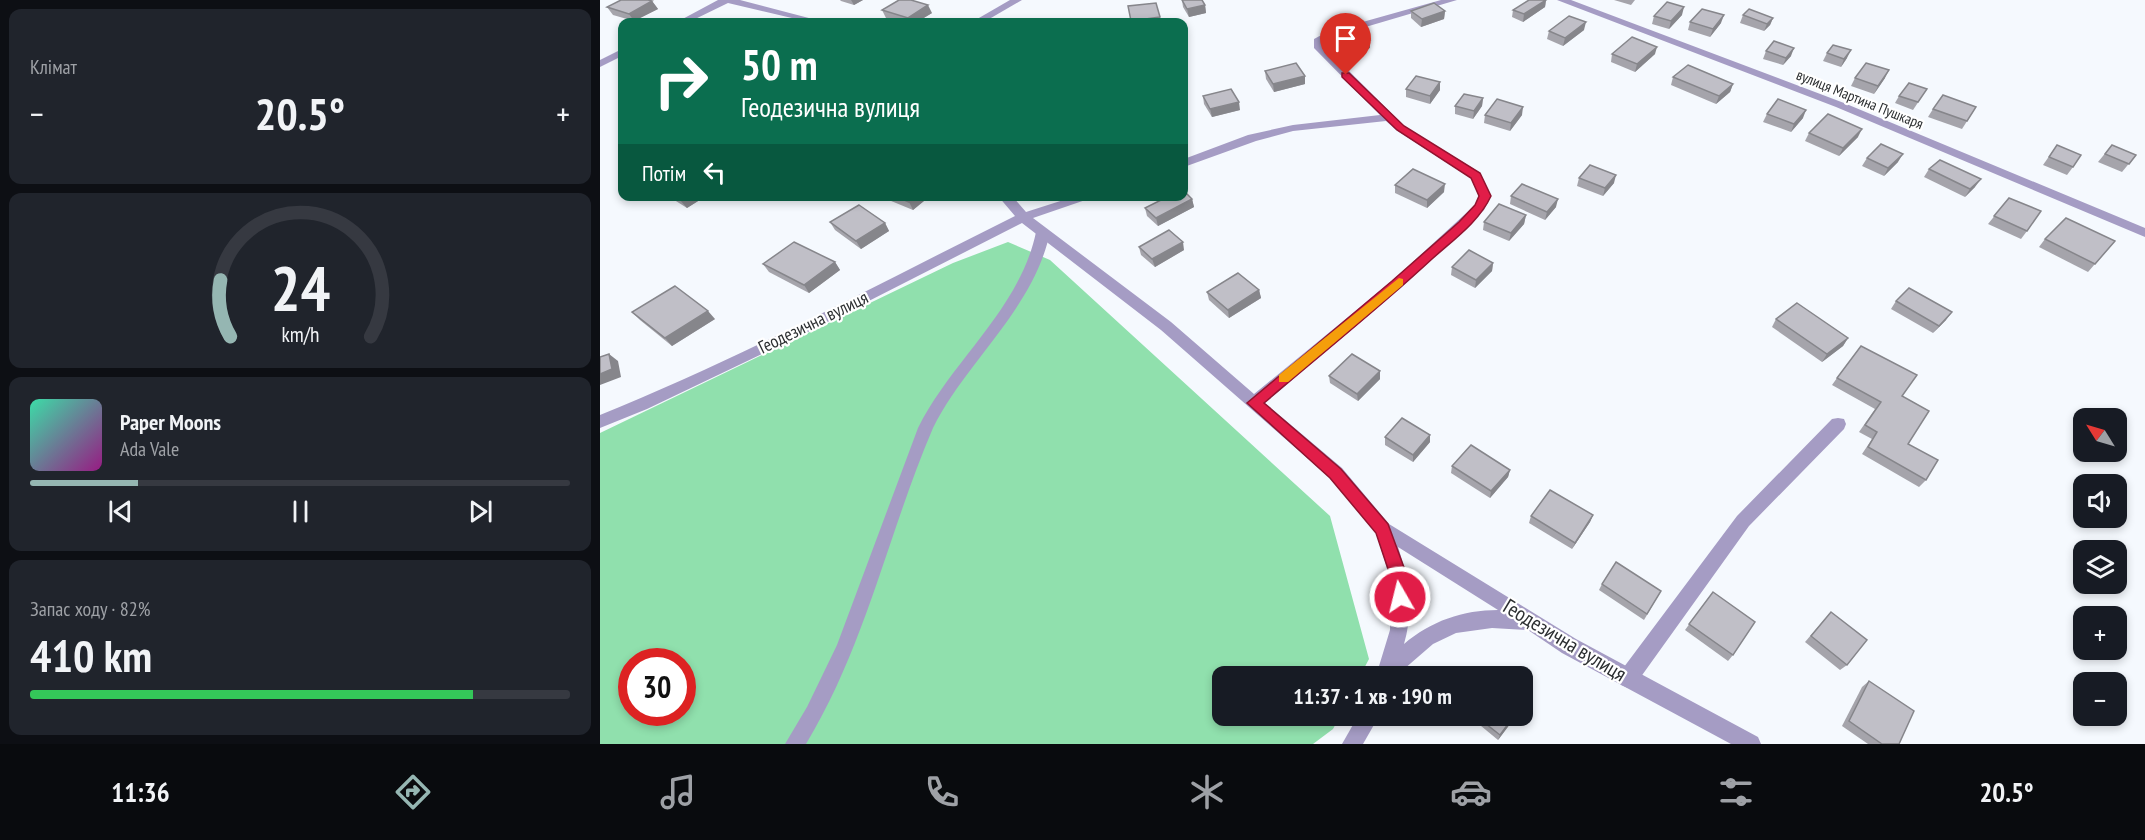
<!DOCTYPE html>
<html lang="uk">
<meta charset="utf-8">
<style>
body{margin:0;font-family:"PT Sans Narrow",sans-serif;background:#20242c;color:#f1f3f6;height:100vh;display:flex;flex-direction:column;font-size:22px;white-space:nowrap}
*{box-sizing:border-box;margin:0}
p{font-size:20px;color:#9ea1a6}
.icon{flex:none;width:33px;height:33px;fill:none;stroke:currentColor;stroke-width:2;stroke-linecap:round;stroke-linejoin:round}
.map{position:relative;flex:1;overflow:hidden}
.drawer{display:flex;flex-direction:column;gap:9px;padding:9px;background:#0d0f14;width:600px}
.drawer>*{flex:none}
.hud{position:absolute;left:18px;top:18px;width:570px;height:183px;border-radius:12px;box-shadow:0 3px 9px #0003;background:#0b6e4f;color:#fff;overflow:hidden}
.needle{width:39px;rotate:307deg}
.tools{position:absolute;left:1473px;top:408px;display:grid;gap:12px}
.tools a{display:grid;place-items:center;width:54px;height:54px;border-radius:12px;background:#171b24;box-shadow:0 3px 9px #0003;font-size:30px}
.speed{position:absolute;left:18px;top:648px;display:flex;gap:12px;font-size:30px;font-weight:700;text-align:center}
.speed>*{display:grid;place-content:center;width:78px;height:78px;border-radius:50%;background:#171b24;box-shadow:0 3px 9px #0003;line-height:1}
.speed .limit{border:9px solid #d22;background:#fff;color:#111}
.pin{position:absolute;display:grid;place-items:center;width:51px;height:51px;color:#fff;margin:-62px -26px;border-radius:50% 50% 50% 0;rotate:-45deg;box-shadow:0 0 6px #0007}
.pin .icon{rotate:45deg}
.me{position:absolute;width:66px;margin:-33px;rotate:352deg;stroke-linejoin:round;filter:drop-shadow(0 0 4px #0008)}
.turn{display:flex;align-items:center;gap:21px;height:126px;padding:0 24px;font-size:27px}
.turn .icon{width:78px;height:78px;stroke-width:2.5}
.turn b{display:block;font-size:42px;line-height:51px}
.then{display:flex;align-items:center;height:57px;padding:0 24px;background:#0003;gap:12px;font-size:22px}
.big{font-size:45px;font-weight:800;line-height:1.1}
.drawer .widget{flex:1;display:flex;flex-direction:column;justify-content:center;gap:9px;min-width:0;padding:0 21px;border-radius:12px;background:#20242c}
.drawer .dial{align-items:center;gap:0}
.dial svg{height:156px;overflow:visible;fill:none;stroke:#363941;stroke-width:7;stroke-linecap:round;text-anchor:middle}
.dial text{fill:#f1f3f6;stroke:none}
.song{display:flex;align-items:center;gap:18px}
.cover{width:72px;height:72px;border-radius:9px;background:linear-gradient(135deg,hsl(160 70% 55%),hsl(310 70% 35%))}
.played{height:6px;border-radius:3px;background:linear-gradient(90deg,#95b6b2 20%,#363941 20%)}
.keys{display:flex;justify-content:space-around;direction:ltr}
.heat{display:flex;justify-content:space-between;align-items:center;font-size:33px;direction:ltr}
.charge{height:9px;border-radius:4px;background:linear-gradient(90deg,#34c759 82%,#363941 0)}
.trip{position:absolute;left:612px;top:666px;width:321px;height:60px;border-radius:12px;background:#171b24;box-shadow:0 3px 9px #0003;font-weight:800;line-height:60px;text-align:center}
.tab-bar{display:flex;height:96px;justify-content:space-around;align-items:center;background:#090b0e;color:#9ea1a6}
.tab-bar .icon{width:42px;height:42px}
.tab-bar .active{color:#95b6b2}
.tab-bar b{font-size:27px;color:#f1f3f6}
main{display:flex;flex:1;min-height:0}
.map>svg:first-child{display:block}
.green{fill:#90e0ad;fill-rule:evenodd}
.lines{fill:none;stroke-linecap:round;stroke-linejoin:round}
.service{fill:#a59cc4;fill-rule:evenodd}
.minor{fill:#a59cc4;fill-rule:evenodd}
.wall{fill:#a5a4ab}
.shaded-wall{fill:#86868b}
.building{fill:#c0bfc7;stroke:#86868b;stroke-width:1.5}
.route{fill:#e11d48;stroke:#92132f;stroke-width:1.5}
.slow{fill:#f59e0b}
.labels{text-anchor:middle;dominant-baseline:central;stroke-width:4.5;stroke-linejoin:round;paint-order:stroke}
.far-street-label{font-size:15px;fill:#2c2f31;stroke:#fff}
.street-label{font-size:18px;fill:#2c2f31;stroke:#fff}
.near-street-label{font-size:21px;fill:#2c2f31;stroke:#fff}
</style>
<main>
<section class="drawer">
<div class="widget"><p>Клімат</p>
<div class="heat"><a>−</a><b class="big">20.5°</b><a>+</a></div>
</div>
<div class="widget dial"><svg viewBox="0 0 100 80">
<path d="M14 69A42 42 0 1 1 86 69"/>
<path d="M14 69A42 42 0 0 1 9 40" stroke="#95b6b2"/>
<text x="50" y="56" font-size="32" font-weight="700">24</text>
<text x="50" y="72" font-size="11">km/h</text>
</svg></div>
<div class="widget">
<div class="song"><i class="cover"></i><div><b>Paper Moons</b><p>Ada Vale</p></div></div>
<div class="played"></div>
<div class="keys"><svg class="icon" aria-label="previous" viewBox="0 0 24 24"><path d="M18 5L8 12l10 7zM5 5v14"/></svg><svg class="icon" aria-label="pause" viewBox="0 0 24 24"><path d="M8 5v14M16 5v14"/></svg><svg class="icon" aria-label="next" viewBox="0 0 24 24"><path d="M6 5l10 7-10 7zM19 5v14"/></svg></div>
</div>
<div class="widget"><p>Запас ходу · 82%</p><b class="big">410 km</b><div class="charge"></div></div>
</section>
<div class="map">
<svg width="1545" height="744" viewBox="0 0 1545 744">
<rect width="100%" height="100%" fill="#f5f9fe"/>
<path class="green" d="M408 242 450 260 730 516 769 659 760 676H622V716H740L733 729 713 744H0V433L353 263ZM32 662H82V712H32Z"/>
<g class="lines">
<g class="service">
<path d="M443 228 450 232C434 309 367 360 333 428 288 533 266 645 206 744H185L207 707 237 645 318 428C352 360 420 309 436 232Z"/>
<path d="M1238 418 1244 419 1246 424 1244 429 1149 526 1035 685 1028 688 1021 685 1018 678 1021 671 1137 516 1232 419Z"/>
</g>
<g class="minor">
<path d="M118 0H140L224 22H209L128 3 89 22H77Z"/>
<path d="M410 0H422L384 22H372Z"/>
<path d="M841 0H857L735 36 724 41 723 45 804 126 880 173 891 196 884 210 802 287 665 403 742 468 789 524 976 639 1158 737 1161 744H1131L962 653 928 630 892 628 856 633 833 644 796 676H776L790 630 791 581 776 533 730 478 561 330 422 223 204 334 47 409 0 428V415C142 358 278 284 415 216L398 196H412L426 212 476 196H497L433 218 571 322 654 394 792 281 875 205 879 196 871 178 796 130 786 121 693 131 656 141 584 167V159L648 135 693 125 780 115 714 48V39L727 32ZM798 547 898 610C863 610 831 621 804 644 814 610 809 580 798 547Z"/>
<path d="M957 0H971L1244 103 1545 228V237L1236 107Z"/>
<path d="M22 49V56L0 67V60Z"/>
<path d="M758 716H779L763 744H742Z"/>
</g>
</g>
<g class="wall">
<path d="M240 0H263L254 5 241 1Z"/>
<path d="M582 0 605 5 606 13 589 17 583 7Z"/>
<path d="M946 0 945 7 923 22 912 17 913 10Z"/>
<path d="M1014 0H1035L1031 5Z"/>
<path d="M52 1 58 9 34 21 13 15 7 7Z"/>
<path d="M282 10 332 13 317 22H302L286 18Z"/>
<path d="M811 11H845L844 19 821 27 811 18Z"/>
<path d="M1082 15 1069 29 1052 24 1054 16Z"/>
<path d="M1143 15 1173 18 1170 25 1164 31 1140 23Z"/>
<path d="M1090 22 1121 23 1110 37 1088 30Z"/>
<path d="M984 30 963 46 947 39 949 31Z"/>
<path d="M741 35 770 40V48L752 53 741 43Z"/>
<path d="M1166 51 1191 56 1183 65 1163 59Z"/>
<path d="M1227 53 1247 58 1241 67 1223 61Z"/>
<path d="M1012 54H1055L1035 72 1011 62Z"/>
<path d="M665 71 705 76V84L674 92 666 79Z"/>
<path d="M1073 77 1133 84 1130 92 1116 104 1071 85Z"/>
<path d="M1255 78H1285L1274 94 1251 86Z"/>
<path d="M806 89 840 90 830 104 806 97Z"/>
<path d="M1327 89 1313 110 1295 103 1299 96Z"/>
<path d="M603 96 640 110 612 117 604 104Z"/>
<path d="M883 98 882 106 873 119 855 114V106Z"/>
<path d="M1376 107 1362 129 1328 117 1333 109Z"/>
<path d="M1167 114 1203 118 1191 132 1163 122Z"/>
<path d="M885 115H922L910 131 884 123Z"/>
<path d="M1209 133 1258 137 1239 156 1205 141Z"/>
<path d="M1457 145 1473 167 1467 175 1443 165Z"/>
<path d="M1512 145 1536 155 1522 172 1498 162Z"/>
<path d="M1267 158 1298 162 1284 176 1262 166Z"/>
<path d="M1329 169 1375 187 1365 197 1324 177Z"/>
<path d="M979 178 1014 183 1003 196 977 186Z"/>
<path d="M795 185 844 192 827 208 795 193Z"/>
<path d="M68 196H106L87 208Z"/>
<path d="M279 196H329L313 210Z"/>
<path d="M911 196 956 207 945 220 910 204Z"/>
<path d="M1409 198 1427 231 1421 239 1388 224Z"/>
<path d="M592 199 594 207 558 226 547 216 545 208Z"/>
<path d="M926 215 924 224 909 241 883 230 884 222Z"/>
<path d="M230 222 285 223 289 231 261 249 235 230Z"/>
<path d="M1445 239 1515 241 1488 272 1439 247Z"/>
<path d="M539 247 584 250 555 267 541 255Z"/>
<path d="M235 262 240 270 209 293 169 272 163 264Z"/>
<path d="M893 263 892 271 875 288 851 275 852 267Z"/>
<path d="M659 290 661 298 629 318 609 300 607 292Z"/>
<path d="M1296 301 1346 320 1333 333 1291 309Z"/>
<path d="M32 312 115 319 72 346 40 320Z"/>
<path d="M1176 319 1248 338 1243 346 1222 362 1172 327Z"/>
<path d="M729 376 780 379 758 401 730 383Z"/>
<path d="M1237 378 1302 396 1308 444 1326 480 1319 487 1262 454 1272 439 1259 432 1275 409 1232 385Z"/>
<path d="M785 437 830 442 813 462 785 445Z"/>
<path d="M852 466 910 470 908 477 890 498 851 473Z"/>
<path d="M993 515 990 522 972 549 929 523 931 516Z"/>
<path d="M1002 584 1061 591 1044 620 999 590Z"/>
<path d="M1113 592 1133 655 1128 661 1085 630Z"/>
<path d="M1231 612 1247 665 1240 670 1205 642Z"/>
<path d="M1269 681 1299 744H1268L1242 726 1262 687Z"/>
<path d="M869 716H916L898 740Z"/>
</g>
<g class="shaded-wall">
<path d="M251 0H263L254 5Z"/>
<path d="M946 0 945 7 923 22 924 14Z"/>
<path d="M52 1 58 9 34 21 29 14Z"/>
<path d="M328 5 332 13 317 22H311L308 18Z"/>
<path d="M605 5 606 13 589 17 587 9Z"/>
<path d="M1084 7 1082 15 1069 29 1071 21Z"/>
<path d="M845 11 844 19 821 27 822 19Z"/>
<path d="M1124 15 1121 23 1110 37 1113 29Z"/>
<path d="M560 17 561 22H532L531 21Z"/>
<path d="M1173 18 1170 25 1164 31 1167 24Z"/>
<path d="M986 22 984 30 963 46 965 38Z"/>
<path d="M770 40V48L752 53 751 46Z"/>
<path d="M1057 47 1055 54 1035 72 1037 64Z"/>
<path d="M1194 48 1191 56 1183 65 1186 58Z"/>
<path d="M1251 50 1247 58 1241 67 1244 59Z"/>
<path d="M1289 70 1285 78 1274 94 1278 86Z"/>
<path d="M705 76V84L674 92 673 84Z"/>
<path d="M840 82V90L830 104V96Z"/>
<path d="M1133 84 1130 92 1116 104 1119 96Z"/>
<path d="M883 98 882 106 873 119 874 111Z"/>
<path d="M639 102 640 110 612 117 610 109Z"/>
<path d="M923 107 922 115 910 131 911 123Z"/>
<path d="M1206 110 1203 118 1191 132 1194 124Z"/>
<path d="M1262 129 1258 137 1239 156 1243 148Z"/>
<path d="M1303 154 1298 162 1284 176 1288 168Z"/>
<path d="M1016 175 1014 183 1003 196 1005 188Z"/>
<path d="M1381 179 1375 187 1365 197 1370 189Z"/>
<path d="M845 184 844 192 827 208V200Z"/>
<path d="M86 196H106L87 208 80 200Z"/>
<path d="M315 196 329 197 313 210 309 202Z"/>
<path d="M592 199 594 207 558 226 556 218Z"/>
<path d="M958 199 956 207 945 220 947 212Z"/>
<path d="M926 215 924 224 909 241 911 233Z"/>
<path d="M285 223 289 231 261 249 256 241Z"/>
<path d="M583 242 584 250 555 267 552 259Z"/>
<path d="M235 262 240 270 209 293 204 285Z"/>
<path d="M893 263 892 271 875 288 876 280Z"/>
<path d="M659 290 661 298 629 318 628 310Z"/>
<path d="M108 311 115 319 72 346 65 338Z"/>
<path d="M1352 312 1346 320 1333 333 1339 326Z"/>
<path d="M1248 338 1243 346 1222 362 1227 354Z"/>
<path d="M9 354 18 361 21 377 0 385V374Z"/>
<path d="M780 371V379L758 401 757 394Z"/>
<path d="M830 435V442L813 462V455Z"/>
<path d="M910 470 908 477 890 498 891 491Z"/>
<path d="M993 515 990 522 972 549 975 543Z"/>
<path d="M914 716H916L898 740 900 735Z"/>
</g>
<g class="building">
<path d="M21 0H48L52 1 29 14 7 7Z"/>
<path d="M299 0H311L328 5 308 18 282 10Z"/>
<path d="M582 0H602L605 5 587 9Z"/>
<path d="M929 0H946L924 14 913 10Z"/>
<path d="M1067 2 1084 7 1071 21 1054 16Z"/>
<path d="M556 3 560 17 531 21 528 6Z"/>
<path d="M834 3 845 11 822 19 811 11Z"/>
<path d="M1102 9 1124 15 1113 29 1090 22Z"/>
<path d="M1149 9 1173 18 1167 24 1143 15Z"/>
<path d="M969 16 986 22 965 38 949 31Z"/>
<path d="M760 30 770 40 751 46 741 35Z"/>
<path d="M1032 37 1057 47 1037 64 1012 54Z"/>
<path d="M1174 41 1194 48 1186 58 1166 51Z"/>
<path d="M1233 45 1251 50 1244 59 1227 53Z"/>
<path d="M696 63 705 76 673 84 665 71Z"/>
<path d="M1266 63 1289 70 1278 86 1255 78Z"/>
<path d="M1088 65 1133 84 1119 96 1073 77Z"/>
<path d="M816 76 840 82 830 96 806 89Z"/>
<path d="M1309 83 1327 89 1318 102 1299 96Z"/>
<path d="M631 89 639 102 610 109 603 96Z"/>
<path d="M864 94 883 98 874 111 855 106Z"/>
<path d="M1343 95 1376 107 1367 121 1333 109Z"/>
<path d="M897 99 923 107 911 123 885 115Z"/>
<path d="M1178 99 1206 110 1194 124 1167 114Z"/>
<path d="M1228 114 1262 129 1243 148 1209 133Z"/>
<path d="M1281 144 1303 154 1288 168 1267 158Z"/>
<path d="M1457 145 1481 155 1473 167 1449 157Z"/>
<path d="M1512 145 1536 155 1529 164 1505 154Z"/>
<path d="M1340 160 1381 179 1370 189 1329 169Z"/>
<path d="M990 165 1016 175 1005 188 979 178Z"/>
<path d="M813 169 845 184 827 200 795 185Z"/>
<path d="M922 184 958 199 947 212 911 196Z"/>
<path d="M584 191 592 199 556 218 545 208 569 196H584Z"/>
<path d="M75 196H86L80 200Z"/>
<path d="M295 196H315L309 202Z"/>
<path d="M1409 198 1441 211 1427 231 1394 216Z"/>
<path d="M899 204 926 215 911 233 884 222Z"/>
<path d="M259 205 285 223 256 241 230 222Z"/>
<path d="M1466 218 1515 241 1495 264 1445 239Z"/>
<path d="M569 230 583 242 552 259 539 247Z"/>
<path d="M194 242 235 262 204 285 163 264Z"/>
<path d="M869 250 893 263 876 280 852 267Z"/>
<path d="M638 273 659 290 628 310 607 292Z"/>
<path d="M75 286 108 311 65 338 32 312Z"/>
<path d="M1309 288 1352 312 1339 326 1296 301Z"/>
<path d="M1197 303 1248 338 1227 354 1176 319Z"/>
<path d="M1261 346 1317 375 1302 396 1329 411 1308 444 1338 460 1326 480 1268 447 1277 432 1265 425 1281 402 1237 378Z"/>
<path d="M9 354 12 369 0 374V357Z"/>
<path d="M752 354 780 371 757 394 729 376Z"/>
<path d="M802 418 830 435 813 455 785 437Z"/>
<path d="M871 445 910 470 891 491 852 466Z"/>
<path d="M950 490 993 515 975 543 931 516Z"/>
<path d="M1016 562 1061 591 1047 614 1002 584Z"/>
<path d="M1113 592 1155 622 1133 655 1089 624Z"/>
<path d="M1231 612 1267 640 1247 665 1211 636Z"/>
<path d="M880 672 886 676H876Z"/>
<path d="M1269 681 1314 711 1299 744H1282L1249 721Z"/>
<path d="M876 716H914L900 735Z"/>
</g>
<path class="route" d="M742 73H749L804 126 880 173 891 196C879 222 853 240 832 259 778 309 720 355 664 403L741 469 788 524 809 581 806 603 800 605 794 603 792 581 776 533 730 478 647 403 792 281 859 222 875 205 879 196 871 178 797 130 742 77Z"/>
<path class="slow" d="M799 278 803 279V285L688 382H679V375Z"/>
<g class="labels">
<g class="far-street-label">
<text transform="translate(1260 99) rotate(22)">вулиця Мартина Пушкаря</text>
</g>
<g class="street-label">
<text transform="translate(213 322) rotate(-26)">Геодезична вулиця</text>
</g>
<g class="near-street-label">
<text transform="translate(965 640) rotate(31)">Геодезична вулиця</text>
</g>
</g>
</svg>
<div class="tools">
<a><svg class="needle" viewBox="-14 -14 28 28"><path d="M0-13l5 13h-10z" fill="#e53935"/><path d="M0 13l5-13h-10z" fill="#9ea1a6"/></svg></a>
<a><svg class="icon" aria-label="sound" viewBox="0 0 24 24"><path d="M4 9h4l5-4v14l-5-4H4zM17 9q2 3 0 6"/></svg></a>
<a><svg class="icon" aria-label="layers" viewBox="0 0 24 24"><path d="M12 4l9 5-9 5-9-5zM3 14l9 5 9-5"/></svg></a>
<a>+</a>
<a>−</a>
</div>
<div class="speed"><div class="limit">30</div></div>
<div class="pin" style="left:746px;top:75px;background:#d93025"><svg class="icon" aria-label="arrive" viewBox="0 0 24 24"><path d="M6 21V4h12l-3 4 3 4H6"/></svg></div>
<svg class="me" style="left:800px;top:597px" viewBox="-20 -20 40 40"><circle r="17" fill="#e11d48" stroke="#fff" stroke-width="3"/><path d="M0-11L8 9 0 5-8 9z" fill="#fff"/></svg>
<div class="trip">11:37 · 1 хв · 190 m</div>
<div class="hud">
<div class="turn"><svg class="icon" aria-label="right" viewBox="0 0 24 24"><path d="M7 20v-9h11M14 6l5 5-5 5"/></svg><div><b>50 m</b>Геодезична вулиця</div></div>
<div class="then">Потім<svg class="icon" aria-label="left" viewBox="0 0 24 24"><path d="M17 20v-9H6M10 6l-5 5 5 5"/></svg></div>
</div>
</div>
</main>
<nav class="tab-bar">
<b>11:36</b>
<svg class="icon active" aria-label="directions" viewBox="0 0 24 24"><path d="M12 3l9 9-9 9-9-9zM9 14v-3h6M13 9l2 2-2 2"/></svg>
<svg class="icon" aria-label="music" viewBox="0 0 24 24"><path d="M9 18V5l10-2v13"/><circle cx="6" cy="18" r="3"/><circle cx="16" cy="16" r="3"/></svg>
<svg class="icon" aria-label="phone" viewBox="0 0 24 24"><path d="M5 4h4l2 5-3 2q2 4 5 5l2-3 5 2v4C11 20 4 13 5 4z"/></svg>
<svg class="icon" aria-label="climate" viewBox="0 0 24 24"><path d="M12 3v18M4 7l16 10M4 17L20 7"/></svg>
<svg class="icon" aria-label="car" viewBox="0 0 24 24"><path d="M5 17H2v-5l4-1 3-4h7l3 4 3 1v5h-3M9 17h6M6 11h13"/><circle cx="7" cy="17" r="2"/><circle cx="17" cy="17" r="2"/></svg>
<svg class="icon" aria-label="filters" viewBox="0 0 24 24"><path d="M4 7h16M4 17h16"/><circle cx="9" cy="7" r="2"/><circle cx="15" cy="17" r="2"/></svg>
<b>20.5°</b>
</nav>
